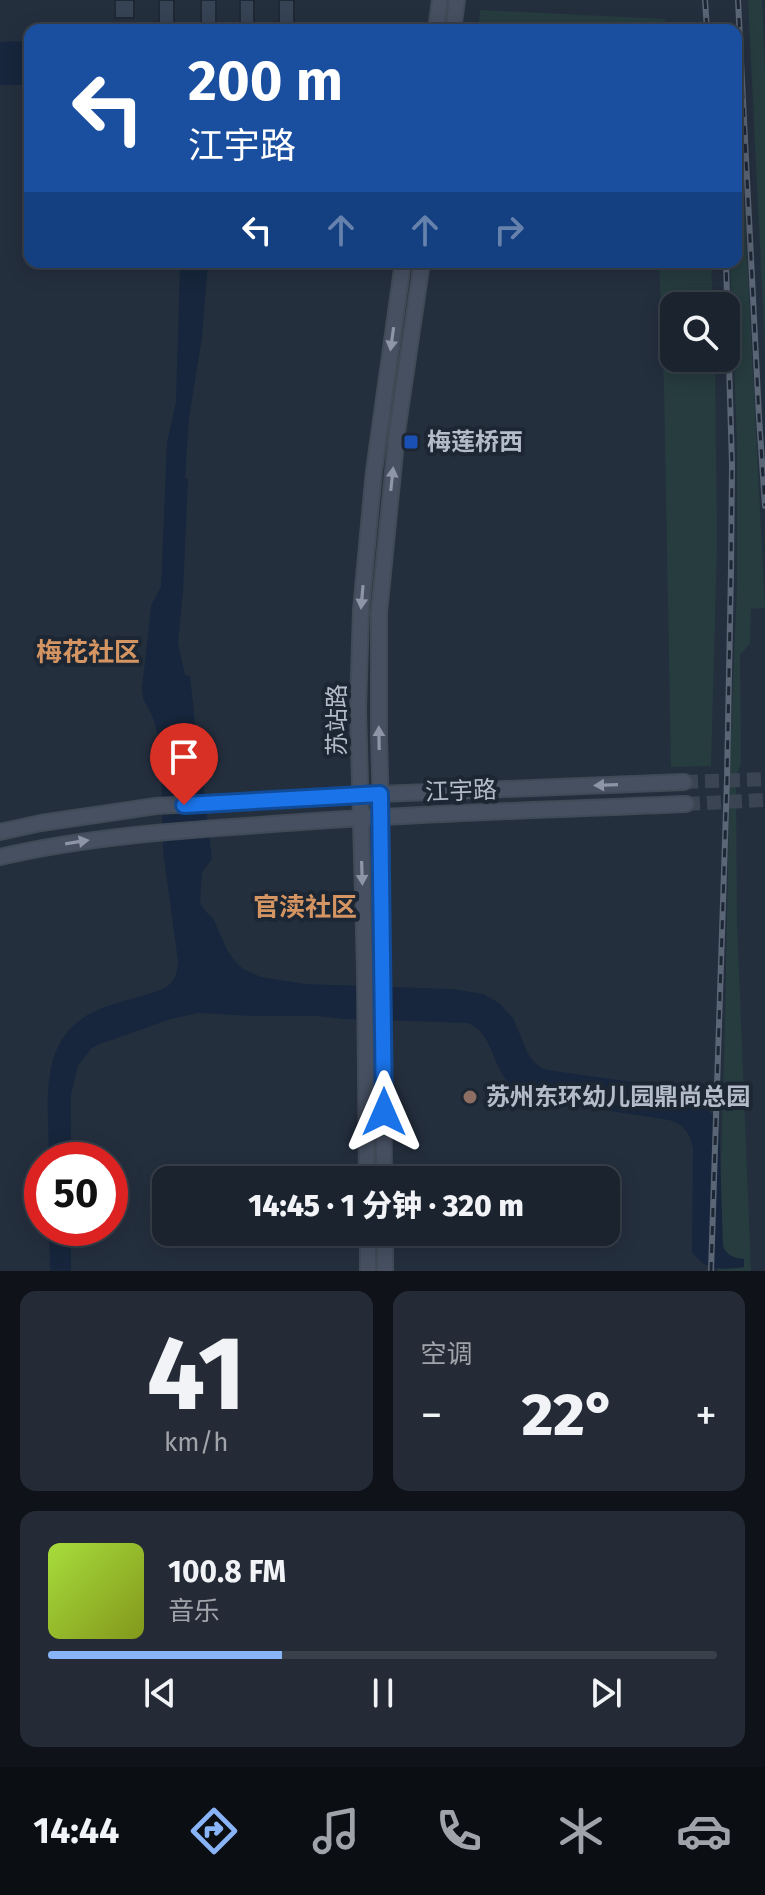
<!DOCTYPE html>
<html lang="zh">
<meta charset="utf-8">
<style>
body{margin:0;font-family:"Fira Sans","Noto Sans SC",sans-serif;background:#242b36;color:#f1f3f6;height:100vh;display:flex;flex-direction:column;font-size:30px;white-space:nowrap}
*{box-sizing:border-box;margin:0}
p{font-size:26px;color:#a0a4aa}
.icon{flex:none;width:44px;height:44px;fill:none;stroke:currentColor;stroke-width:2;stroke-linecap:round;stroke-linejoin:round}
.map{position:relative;height:1271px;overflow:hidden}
.side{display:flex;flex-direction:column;gap:20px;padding:20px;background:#0f1319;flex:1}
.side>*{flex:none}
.guide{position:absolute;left:24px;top:24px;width:718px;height:244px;border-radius:16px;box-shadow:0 4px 20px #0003,0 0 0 2px #39404a;background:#1a4fa0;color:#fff;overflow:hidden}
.fabs{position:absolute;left:660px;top:292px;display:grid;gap:16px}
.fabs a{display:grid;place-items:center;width:80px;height:80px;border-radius:16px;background:#1b232e;box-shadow:0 4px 20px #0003,0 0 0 2px #39404a;font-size:40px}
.speed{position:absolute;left:24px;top:1142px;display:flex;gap:16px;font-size:40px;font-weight:700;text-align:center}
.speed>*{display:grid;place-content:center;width:104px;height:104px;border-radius:50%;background:#1b232e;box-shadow:0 4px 20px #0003,0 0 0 2px #39404a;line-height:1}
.speed .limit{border:12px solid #d22;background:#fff;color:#111}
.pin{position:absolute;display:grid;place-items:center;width:68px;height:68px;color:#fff;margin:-82px -34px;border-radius:50% 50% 50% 0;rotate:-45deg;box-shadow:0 0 8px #0007}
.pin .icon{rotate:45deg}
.me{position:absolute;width:88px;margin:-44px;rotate:0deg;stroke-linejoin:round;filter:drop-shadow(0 0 6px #0008)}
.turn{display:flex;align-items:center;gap:28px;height:168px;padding:0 32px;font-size:36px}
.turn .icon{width:104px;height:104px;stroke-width:2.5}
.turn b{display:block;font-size:56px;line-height:68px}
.lanes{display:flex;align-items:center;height:76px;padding:0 32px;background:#0003;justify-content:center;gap:40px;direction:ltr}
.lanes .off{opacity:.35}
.big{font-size:60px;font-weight:800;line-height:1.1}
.side .card{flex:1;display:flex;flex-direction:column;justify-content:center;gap:12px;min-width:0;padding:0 28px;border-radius:16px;background:#242b36}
.side .dial{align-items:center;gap:0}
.dial b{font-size:104px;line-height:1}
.song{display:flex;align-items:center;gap:24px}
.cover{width:96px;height:96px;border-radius:12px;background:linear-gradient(135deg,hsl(80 70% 55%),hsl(70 70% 35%))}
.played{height:8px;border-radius:4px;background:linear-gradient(90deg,#8ab4f8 35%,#39404a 35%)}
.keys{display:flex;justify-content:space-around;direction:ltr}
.heat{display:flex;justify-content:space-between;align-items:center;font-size:44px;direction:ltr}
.side .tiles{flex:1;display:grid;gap:20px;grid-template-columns:1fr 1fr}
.card:last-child{grid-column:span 2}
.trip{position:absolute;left:152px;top:1166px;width:468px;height:80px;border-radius:16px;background:#1b232e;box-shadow:0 4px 20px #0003,0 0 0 2px #39404a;font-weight:800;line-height:80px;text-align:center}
.menu{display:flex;height:128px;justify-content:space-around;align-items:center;background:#0b0e12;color:#a0a4aa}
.menu .icon{width:56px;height:56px}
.menu .selected{color:#8ab4f8}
.menu b{font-size:36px;color:#f1f3f6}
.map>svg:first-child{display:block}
.green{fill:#263c3f}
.water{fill:#17263c}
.building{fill:#364354;stroke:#1f2835;stroke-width:2}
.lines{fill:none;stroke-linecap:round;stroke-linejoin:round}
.secondary-tunnel{stroke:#3a4453;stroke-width:14;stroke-dasharray:14 7;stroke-linecap:butt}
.secondary-casing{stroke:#414a57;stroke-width:18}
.secondary{stroke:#465061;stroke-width:14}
.rail-casing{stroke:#5a6575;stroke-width:6}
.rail{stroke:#1d2633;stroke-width:3;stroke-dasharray:9;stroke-linecap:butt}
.oneway{fill:#8e96a5}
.route-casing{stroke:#114b97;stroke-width:20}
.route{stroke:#1a73e8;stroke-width:14}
.transit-dot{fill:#1a4fb4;stroke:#1d2633;stroke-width:3}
.education-dot{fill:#8d6e63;stroke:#1d2633;stroke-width:3}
.labels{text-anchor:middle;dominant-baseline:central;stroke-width:8;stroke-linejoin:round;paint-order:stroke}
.poi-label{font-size:24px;font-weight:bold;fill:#b4bcc9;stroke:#1d2633;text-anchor:start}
.street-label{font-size:24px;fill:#b4bcc9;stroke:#1d2633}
.neighbourhood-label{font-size:26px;font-weight:bold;fill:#d59563;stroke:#1d2633}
</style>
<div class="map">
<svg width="765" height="1271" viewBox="0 0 765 1271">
<rect width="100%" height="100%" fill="#242f3e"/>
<g class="green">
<path d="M748 0H762L765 71V350Z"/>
<path d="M480 10 666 19 657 30H478Z"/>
<path d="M736 43 765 608 751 609 750 643 740 655 741 763 736 776 737 923 751 1271H718L725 1023 730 758 737 585V443L730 262H736Z"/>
<path d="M659 262H711L713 306H674V358H715L717 544 711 766 671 767 664 386Z"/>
</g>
<g class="water">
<path d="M30 41V85H0V42Z"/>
<path d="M180 262H208L202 337 189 418 185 478 188 479 183 591 178 643 185 675 190 676 197 741V765L203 782 212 859 202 872 200 904 208 914 213 918 227 950 234 960 243 969 261 977 305 984 452 989 484 994 499 1003 513 1018 528 1054 533 1061 543 1069 554 1071 675 1088 690 1093 700 1100 719 1123 723 1246C727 1256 734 1258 744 1259V1267C721 1270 705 1271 692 1252L693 1148C690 1133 684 1124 669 1120L538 1100C487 1087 501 1037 468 1023L344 1019 318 1016H252L198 1013 171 1019 100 1044 92 1048 78 1065 71 1095V1160H49C49 1103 35 1035 100 1009 121 1000 144 997 165 988 176 981 177 973 178 961L163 851 161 750 154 720 143 698 142 689 151 606 161 586 167 442 176 402Z"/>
<path d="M49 1228H71V1271H50Z"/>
</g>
<g class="building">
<rect x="115" y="0" width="19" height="18"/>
<rect x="159" y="0" width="15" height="29"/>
<rect x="201" y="0" width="15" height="28"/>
<rect x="240" y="0" width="14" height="29"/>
<rect x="279" y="0" width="15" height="30"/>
</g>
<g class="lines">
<g class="secondary-tunnel">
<path d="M684 782 765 779"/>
<path d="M686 804 765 800"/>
</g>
<defs>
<g id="secondary">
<path d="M436 30 440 0"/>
<path d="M453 30 457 0"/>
<path d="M0 832 41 823 156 806 380 794 684 782"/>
<path d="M0 857C86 837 172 831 260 825 402 814 544 810 686 804"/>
<path d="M367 1180 365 970 358 709 361 610 374 471 403 262"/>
<path d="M384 1180 381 816 379 734V613L397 432 422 262"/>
<path d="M368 1232V1271"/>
<path d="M385 1232V1271"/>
</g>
</defs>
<use href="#secondary" class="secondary-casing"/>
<use href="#secondary" class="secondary"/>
<defs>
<g id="rail">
<path d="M705 0 707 30"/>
<path d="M738 0 759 417 765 506"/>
<path d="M711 1271 727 779 731 570 732 465 726 262"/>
</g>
</defs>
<use href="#rail" class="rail-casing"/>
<use href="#rail" class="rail"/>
</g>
<defs><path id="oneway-solid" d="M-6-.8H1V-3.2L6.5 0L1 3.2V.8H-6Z" transform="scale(2)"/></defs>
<g class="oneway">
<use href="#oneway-solid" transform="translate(392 339) rotate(98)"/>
<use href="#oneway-solid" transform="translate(392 479) rotate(-84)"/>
<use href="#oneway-solid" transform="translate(362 597) rotate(95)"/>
<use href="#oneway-solid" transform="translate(379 738) rotate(-91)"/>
<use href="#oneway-solid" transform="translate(606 785) rotate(178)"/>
<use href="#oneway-solid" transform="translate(77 842) rotate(-9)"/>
<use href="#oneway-solid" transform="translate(362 873) rotate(88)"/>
</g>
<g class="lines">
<defs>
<path id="route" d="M184 805 380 794 384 1112"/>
</defs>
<use href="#route" class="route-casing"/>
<use href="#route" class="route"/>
</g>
<rect class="transit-dot" x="403" y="434" width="16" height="16" rx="4"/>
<circle class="education-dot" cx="470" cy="1097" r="8"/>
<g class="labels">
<g class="poi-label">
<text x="427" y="442">梅莲桥西</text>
<text x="486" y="1097">苏州东环幼儿园鼎尚总园</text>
</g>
<g class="street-label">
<text transform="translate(337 720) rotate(-90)">苏站路</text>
<text transform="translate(461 791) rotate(-2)">江宇路</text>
</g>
<g class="neighbourhood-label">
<text x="88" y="652">梅花社区</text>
<text x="305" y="907">官渎社区</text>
</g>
</g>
</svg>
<div class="fabs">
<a><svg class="icon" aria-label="search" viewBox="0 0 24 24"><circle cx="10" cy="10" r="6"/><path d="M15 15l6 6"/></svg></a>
</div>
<div class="speed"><div class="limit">50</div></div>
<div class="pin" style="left:184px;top:805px;background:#d93025"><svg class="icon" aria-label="arrive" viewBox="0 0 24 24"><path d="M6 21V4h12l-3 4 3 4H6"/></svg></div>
<svg class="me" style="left:384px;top:1112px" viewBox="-20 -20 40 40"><path d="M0-17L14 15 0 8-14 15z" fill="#1a73e8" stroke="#fff" stroke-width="4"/></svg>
<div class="trip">14:45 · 1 分钟 · 320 m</div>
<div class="guide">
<div class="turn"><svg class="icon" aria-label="left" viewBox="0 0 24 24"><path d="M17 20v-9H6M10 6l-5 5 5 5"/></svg><div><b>200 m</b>江宇路</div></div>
<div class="lanes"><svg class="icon" aria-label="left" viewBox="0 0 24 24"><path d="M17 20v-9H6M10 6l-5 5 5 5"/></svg><svg class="icon off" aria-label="ahead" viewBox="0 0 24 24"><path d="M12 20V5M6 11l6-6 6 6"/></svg><svg class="icon off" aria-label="ahead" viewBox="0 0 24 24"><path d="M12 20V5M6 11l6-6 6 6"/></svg><svg class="icon off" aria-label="right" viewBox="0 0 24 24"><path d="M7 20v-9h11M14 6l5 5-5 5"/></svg></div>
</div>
</div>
<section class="side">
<div class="tiles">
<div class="card dial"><b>41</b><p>km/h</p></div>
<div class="card"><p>空调</p>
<div class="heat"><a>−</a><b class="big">22°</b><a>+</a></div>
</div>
<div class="card">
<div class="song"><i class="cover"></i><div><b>100.8 FM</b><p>音乐</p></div></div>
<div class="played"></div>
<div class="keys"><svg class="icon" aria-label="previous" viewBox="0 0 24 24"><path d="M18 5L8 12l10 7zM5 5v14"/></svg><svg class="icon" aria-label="pause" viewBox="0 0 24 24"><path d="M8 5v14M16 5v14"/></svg><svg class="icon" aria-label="next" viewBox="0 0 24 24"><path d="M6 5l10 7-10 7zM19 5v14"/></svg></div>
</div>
</div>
</section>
<nav class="menu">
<b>14:44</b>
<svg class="icon selected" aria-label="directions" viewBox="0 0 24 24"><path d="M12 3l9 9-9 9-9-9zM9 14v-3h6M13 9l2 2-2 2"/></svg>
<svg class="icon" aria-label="music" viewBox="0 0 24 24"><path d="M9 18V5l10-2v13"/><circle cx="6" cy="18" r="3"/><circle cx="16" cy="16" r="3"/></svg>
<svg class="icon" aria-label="phone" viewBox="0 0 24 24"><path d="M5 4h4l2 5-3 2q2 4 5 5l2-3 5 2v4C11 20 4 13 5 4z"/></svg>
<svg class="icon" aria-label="climate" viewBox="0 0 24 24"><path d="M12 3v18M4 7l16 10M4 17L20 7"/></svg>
<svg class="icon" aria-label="car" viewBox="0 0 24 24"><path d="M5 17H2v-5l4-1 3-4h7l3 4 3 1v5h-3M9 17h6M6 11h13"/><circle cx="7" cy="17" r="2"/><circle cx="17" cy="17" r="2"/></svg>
</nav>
